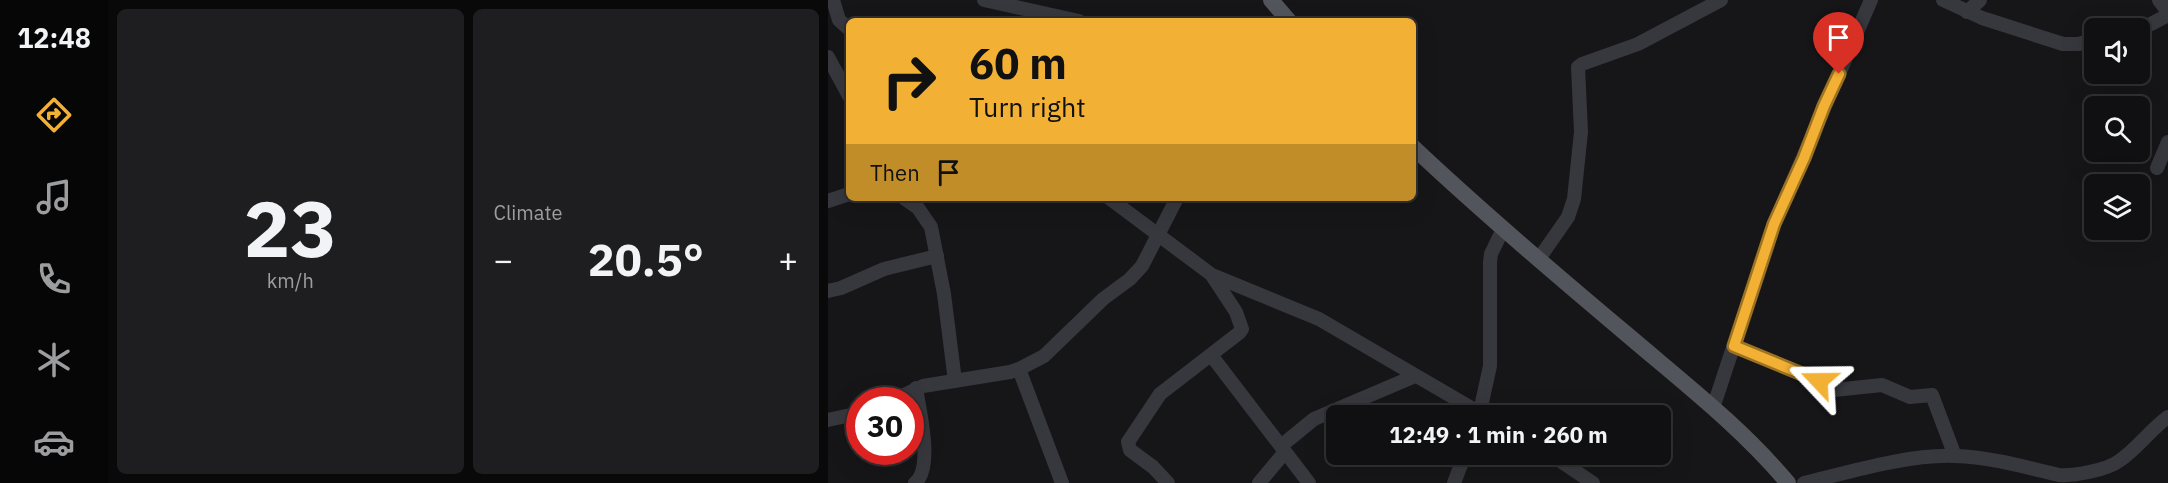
<!DOCTYPE html>
<meta charset="utf-8">
<style>
body{margin:0;font-family:"IBM Plex Sans",sans-serif;background:#1e1e20;color:#f1f3f6;height:100vh;display:flex;flex-direction:column;font-size:22px;white-space:nowrap}
*{box-sizing:border-box;margin:0}
p{font-size:20px;color:#9c9d9f}
.icon{flex:none;width:33px;height:33px;fill:none;stroke:currentColor;stroke-width:2;stroke-linecap:round;stroke-linejoin:round}
.map{position:relative;flex:1;overflow:hidden}
.panel{display:flex;flex-direction:column;gap:9px;padding:9px;background:#09090a;width:720px}
.panel>*{flex:none}
.guide{position:absolute;left:18px;top:18px;width:570px;height:183px;border-radius:9px;box-shadow:0 6px 24px #0002,0 0 0 2px #303032;background:#f2b134;color:#111;overflow:hidden}
.tools{position:absolute;left:1256px;top:18px;display:grid;gap:12px}
.tools a{display:grid;place-items:center;width:66px;height:66px;border-radius:9px;background:#101012;box-shadow:0 6px 24px #0002,0 0 0 2px #303032;font-size:30px}
.speed{position:absolute;left:18px;top:387px;display:flex;gap:12px;font-size:30px;font-weight:700;text-align:center}
.speed>*{display:grid;place-content:center;width:78px;height:78px;border-radius:50%;background:#101012;box-shadow:0 6px 24px #0002,0 0 0 2px #303032;line-height:1}
.speed .limit{border:9px solid #d22;background:#fff;color:#111}
.pin{position:absolute;display:grid;place-items:center;width:51px;height:51px;color:#fff;margin:-62px -26px;border-radius:50% 50% 50% 0;rotate:-45deg;box-shadow:0 0 6px #0007}
.pin .icon{rotate:45deg}
.me{position:absolute;width:66px;margin:-33px;rotate:293deg;stroke-linejoin:round;filter:drop-shadow(0 0 4px #0008)}
.turn{display:flex;align-items:center;gap:21px;height:126px;padding:0 24px;font-size:27px}
.turn .icon{width:78px;height:78px;stroke-width:2.5}
.turn b{display:block;font-size:42px;line-height:51px}
.then{display:flex;align-items:center;height:57px;padding:0 24px;background:#0003;gap:12px;font-size:22px}
.big{font-size:45px;font-weight:700;line-height:1.1}
.panel .tile{flex:1;display:flex;flex-direction:column;justify-content:center;gap:9px;min-width:0;padding:0 21px;border-radius:9px;background:#1e1e20}
.panel .dial{align-items:center;gap:0}
.dial b{font-size:78px;line-height:1}
.heat{display:flex;justify-content:space-between;align-items:center;font-size:33px;direction:ltr}
.panel .tiles{flex:1;display:grid;gap:9px;grid-template-columns:repeat(2,1fr)}
.trip{position:absolute;left:498px;top:405px;width:345px;height:60px;border-radius:9px;background:#101012;box-shadow:0 6px 24px #0002,0 0 0 2px #303032;font-weight:700;line-height:60px;text-align:center}
main{display:flex;flex:1;min-height:0}
.tab-bar{display:flex;flex-direction:column;width:108px;justify-content:space-around;align-items:center;background:#060607;color:#9c9d9f}
.tab-bar .icon{width:42px;height:42px}
.tab-bar .current{color:#f2b134}
.tab-bar b{font-size:27px;color:#f1f3f6}
.map>svg:first-child{display:block}
.lines{fill:none;stroke-linecap:round;stroke-linejoin:round}
.minor{stroke:#37383d;stroke-width:14}
.major{stroke:#53555c;stroke-width:16}
.route-casing{stroke:#9d7322;stroke-width:15}
.route{stroke:#f2b134;stroke-width:10}
</style>
<main>
<nav class="tab-bar">
<b>12:48</b>
<svg class="icon current" aria-label="directions" viewBox="0 0 24 24"><path d="M12 3l9 9-9 9-9-9zM9 14v-3h6M13 9l2 2-2 2"/></svg>
<svg class="icon" aria-label="music" viewBox="0 0 24 24"><path d="M9 18V5l10-2v13"/><circle cx="6" cy="18" r="3"/><circle cx="16" cy="16" r="3"/></svg>
<svg class="icon" aria-label="phone" viewBox="0 0 24 24"><path d="M5 4h4l2 5-3 2q2 4 5 5l2-3 5 2v4C11 20 4 13 5 4z"/></svg>
<svg class="icon" aria-label="climate" viewBox="0 0 24 24"><path d="M12 3v18M4 7l16 10M4 17L20 7"/></svg>
<svg class="icon" aria-label="car" viewBox="0 0 24 24"><path d="M5 17H2v-5l4-1 3-4h7l3 4 3 1v5h-3M9 17h6M6 11h13"/><circle cx="7" cy="17" r="2"/><circle cx="17" cy="17" r="2"/></svg>
</nav>
<section class="panel">
<div class="tiles">
<div class="tile dial"><b>23</b><p>km/h</p></div>
<div class="tile"><p>Climate</p>
<div class="heat"><a>−</a><b class="big">20.5°</b><a>+</a></div>
</div>
</div>
</section>
<div class="map">
<svg width="1340" height="483" viewBox="0 0 1340 483">
<rect width="100%" height="100%" fill="#161618"/>
<g class="lines">
<g class="minor">
<path d="M5 0 11 20 21 29"/>
<path d="M156 0 251 21"/>
<path d="M1115 0 1154 18 1235 44H1251L1266 39"/>
<path d="M1331 0 1340 12"/>
<path d="M1139 12 1152 0"/>
<path d="M1305 28 1323 24 1340 15"/>
<path d="M0 57 21 96"/>
<path d="M1329 168 1340 142"/>
<path d="M76 198 90 208 103 227 116 294 127 381"/>
<path d="M281 198 384 275 491 319 652 413"/>
<path d="M0 201 21 194"/>
<path d="M710 260 740 217 746 199 753 132 750 67 754 64 810 44 893 0"/>
<path d="M0 291 13 288 56 269 109 256"/>
<path d="M906 346 985 378 1006 390 1054 385 1082 397 1104 395 1127 456"/>
<path d="M383 355 481 483"/>
<path d="M191 369 234 483"/>
<path d="M65 400 95 386 182 372 191 369 216 356 275 299 302 279 314 266 349 198"/>
<path d="M885 408 946 224 1043 0"/>
<path d="M651 416 662 366V262L663 254 675 229"/>
<path d="M0 420 32 413"/>
<path d="M453 446 486 419 587 376"/>
<path d="M722 454 765 483"/>
<path d="M87 483C106 468 91 409 88 388"/>
<path d="M340 483 325 467 302 450 300 442 332 394 411 333 414 329 408 312 385 277"/>
<path d="M431 483 457 452"/>
<path d="M626 483 637 454"/>
<path d="M976 483C1021 472 1081 454 1127 456 1162 457 1197 467 1231 475 1246 476 1279 470 1291 461 1309 449 1322 430 1340 417"/>
</g>
<g class="major">
<path d="M443 0 461 21"/>
<path d="M585 147C655 213 728 275 802 337 856 383 914 428 960 483"/>
</g>
</g>
<g class="lines">
<defs>
<path id="route" d="M991 381 906 346 946 224 976 158 996 106 1011 74"/>
</defs>
<use href="#route" class="route-casing"/>
<use href="#route" class="route"/>
</g>
</svg>
<div class="tools">
<a><svg class="icon" aria-label="sound" viewBox="0 0 24 24"><path d="M4 9h4l5-4v14l-5-4H4zM17 9q2 3 0 6"/></svg></a>
<a><svg class="icon" aria-label="search" viewBox="0 0 24 24"><circle cx="10" cy="10" r="6"/><path d="M15 15l6 6"/></svg></a>
<a><svg class="icon" aria-label="layers" viewBox="0 0 24 24"><path d="M12 4l9 5-9 5-9-5zM3 14l9 5 9-5"/></svg></a>
</div>
<div class="speed"><div class="limit">30</div></div>
<div class="pin" style="left:1011px;top:74px;background:#d93025"><svg class="icon" aria-label="arrive" viewBox="0 0 24 24"><path d="M6 21V4h12l-3 4 3 4H6"/></svg></div>
<svg class="me" style="left:991px;top:381px" viewBox="-20 -20 40 40"><path d="M0-17L14 15 0 8-14 15z" fill="#f2b134" stroke="#fff" stroke-width="4"/></svg>
<div class="trip">12:49 · 1 min · 260 m</div>
<div class="guide">
<div class="turn"><svg class="icon" aria-label="right" viewBox="0 0 24 24"><path d="M7 20v-9h11M14 6l5 5-5 5"/></svg><div><b>60 m</b>Turn right</div></div>
<div class="then">Then<svg class="icon" aria-label="arrive" viewBox="0 0 24 24"><path d="M6 21V4h12l-3 4 3 4H6"/></svg></div>
</div>
</div>
</main>
